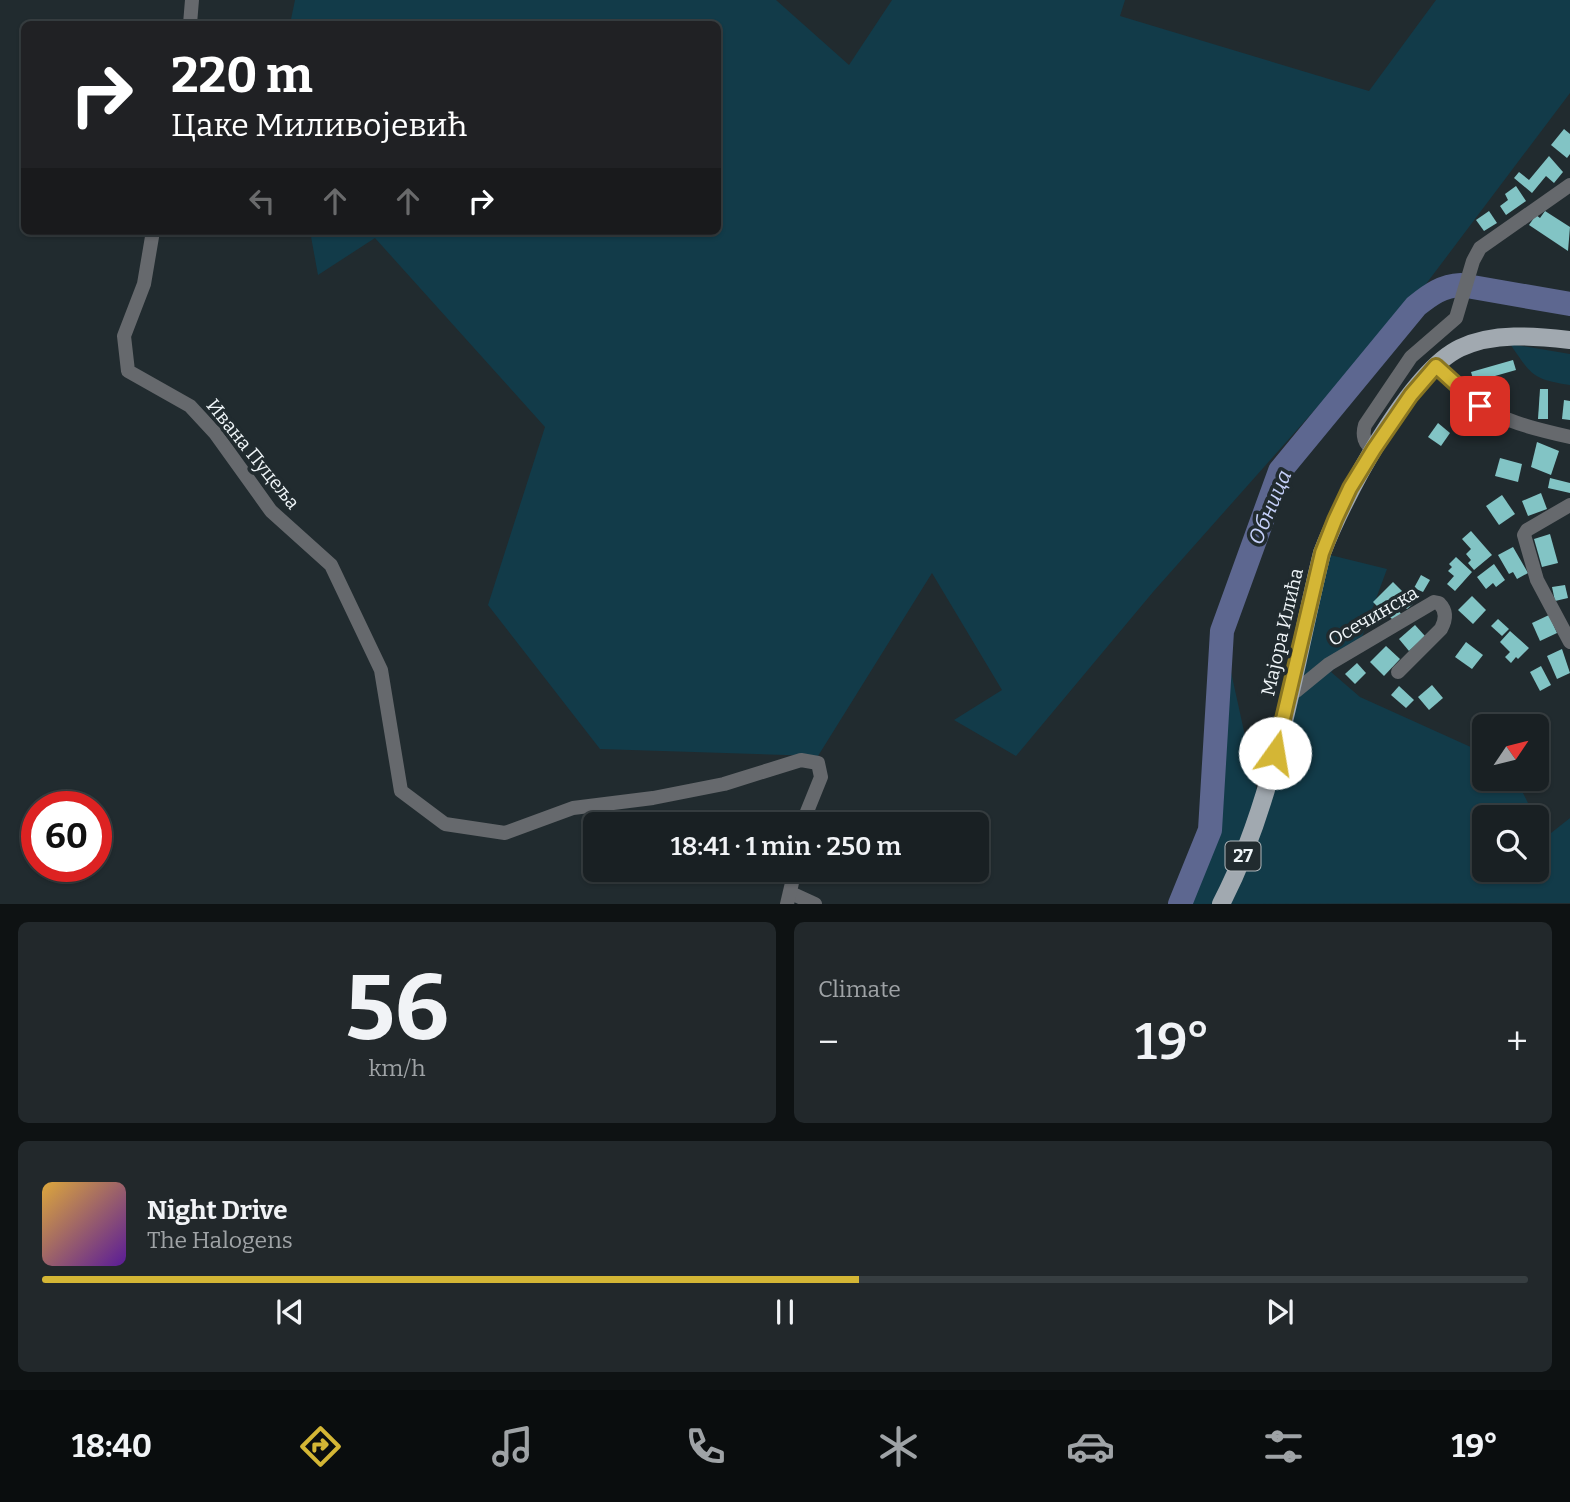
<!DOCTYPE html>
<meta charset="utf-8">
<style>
body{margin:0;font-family:Bitter,serif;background:#22282b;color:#f1f3f6;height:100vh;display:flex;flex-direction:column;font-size:26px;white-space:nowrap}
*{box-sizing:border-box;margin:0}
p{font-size:23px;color:#9fa3a6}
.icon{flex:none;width:38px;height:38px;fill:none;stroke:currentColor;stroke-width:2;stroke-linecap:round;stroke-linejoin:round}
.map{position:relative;height:904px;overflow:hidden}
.drawer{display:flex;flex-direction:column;gap:18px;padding:18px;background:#0e1213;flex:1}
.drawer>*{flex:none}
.top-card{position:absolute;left:21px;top:21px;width:700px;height:214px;border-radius:10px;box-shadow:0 2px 5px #0004,0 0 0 2px #373e41;background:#202124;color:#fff;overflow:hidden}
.needle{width:46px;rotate:55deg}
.fabs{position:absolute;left:1472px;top:714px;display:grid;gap:14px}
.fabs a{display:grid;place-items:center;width:77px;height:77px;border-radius:10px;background:#192023;box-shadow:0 2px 5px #0004,0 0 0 2px #373e41;font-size:35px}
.speed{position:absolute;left:21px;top:791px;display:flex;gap:14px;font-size:35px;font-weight:700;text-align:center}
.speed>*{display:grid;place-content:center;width:91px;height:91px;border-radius:50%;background:#192023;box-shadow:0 2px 5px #0004,0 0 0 2px #373e41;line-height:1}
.speed .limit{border:10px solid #d22;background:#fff;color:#111}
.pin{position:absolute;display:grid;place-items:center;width:60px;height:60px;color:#fff;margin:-30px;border-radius:14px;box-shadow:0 4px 10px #0006}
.me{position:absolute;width:77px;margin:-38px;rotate:13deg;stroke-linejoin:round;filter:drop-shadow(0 0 5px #0008)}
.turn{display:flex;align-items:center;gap:24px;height:147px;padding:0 35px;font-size:32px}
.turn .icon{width:91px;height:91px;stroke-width:2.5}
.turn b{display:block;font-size:49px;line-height:60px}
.lanes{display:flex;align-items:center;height:66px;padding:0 35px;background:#0003;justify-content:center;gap:35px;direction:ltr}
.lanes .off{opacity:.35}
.big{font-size:52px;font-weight:600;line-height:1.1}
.drawer .tile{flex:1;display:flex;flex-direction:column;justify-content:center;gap:10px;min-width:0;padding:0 24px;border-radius:10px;background:#22282b}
.drawer .dial{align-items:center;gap:0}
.dial b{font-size:91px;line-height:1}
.song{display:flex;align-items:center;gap:21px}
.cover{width:84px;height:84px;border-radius:10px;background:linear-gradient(135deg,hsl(40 70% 55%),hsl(270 70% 35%))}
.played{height:7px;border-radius:4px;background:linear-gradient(90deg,#d4b635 55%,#373e41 55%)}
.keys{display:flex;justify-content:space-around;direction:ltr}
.heat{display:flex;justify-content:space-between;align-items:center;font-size:38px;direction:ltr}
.drawer .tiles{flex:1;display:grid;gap:18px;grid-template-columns:1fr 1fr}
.tile:last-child{grid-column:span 2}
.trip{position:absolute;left:583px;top:812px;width:406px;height:70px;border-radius:10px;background:#192023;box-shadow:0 2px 5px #0004,0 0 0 2px #373e41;font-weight:600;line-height:70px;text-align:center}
.menu{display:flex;height:112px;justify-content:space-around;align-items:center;background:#0a0d0e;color:#9fa3a6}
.menu .icon{width:49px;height:49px}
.menu .current{color:#d4b635}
.menu b{font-size:32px;color:#f1f3f6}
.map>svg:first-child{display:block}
.green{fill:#123b49}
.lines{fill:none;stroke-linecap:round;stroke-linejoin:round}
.river{stroke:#5d6790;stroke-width:24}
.building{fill:#82c4c5}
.street{stroke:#66696d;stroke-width:14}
.primary{stroke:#a1a9b0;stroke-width:18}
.route-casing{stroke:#8a7622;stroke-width:18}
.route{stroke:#d4b635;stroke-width:12}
.labels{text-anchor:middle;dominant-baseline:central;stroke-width:7;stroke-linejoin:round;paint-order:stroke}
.shield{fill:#212b2f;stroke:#b1b8bc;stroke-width:2}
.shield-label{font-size:18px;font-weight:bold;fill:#eff5f8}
.street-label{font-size:19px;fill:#eff5f8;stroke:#212b2f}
.water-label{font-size:21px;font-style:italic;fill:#c5d0f9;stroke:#212b2f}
</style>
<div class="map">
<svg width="1570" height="904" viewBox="0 0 1570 904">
<rect width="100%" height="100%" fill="#212b2f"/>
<g class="green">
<path d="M295 0H776L849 65 892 0H1125L1120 16 1369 91 1436 0H1570V93L1423 288 1153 592 1016 756 954 720 1002 690 932 573 818 756 600 749 488 605 545 427 375 238 318 275 310 231H718V24H290Z"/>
<path d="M1510 344 1570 354V385C1531 379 1532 375 1510 344Z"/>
<path d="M1322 553 1387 569 1359 645 1331 672 1360 697 1484 753V779H1516L1535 817H1484V870H1536L1537 820 1546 837 1570 818V903L1180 904 1210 830 1222 631 1260 804Z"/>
</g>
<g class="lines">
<path class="river" d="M1180 904 1210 830 1222 631 1280 471 1416 306C1431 294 1442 286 1461 285L1570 304"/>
</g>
<g class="building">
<path d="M1564 129 1570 134V154L1567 158 1551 145Z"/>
<path d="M1549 156 1563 172 1554 183 1546 176 1532 193 1514 178 1519 172 1529 180Z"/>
<path d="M1516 186 1526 201 1506 215 1500 206 1508 200 1505 194Z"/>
<path d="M1489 211 1497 223 1484 231 1476 220Z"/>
<path d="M1545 211 1570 227 1568 251 1529 225 1536 215 1540 218Z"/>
<path d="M1513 360 1516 370 1474 382 1471 372Z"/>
<path d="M1498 382 1504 390 1490 399 1484 391Z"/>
<path d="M1540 389H1548V419H1538Z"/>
<path d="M1564 400 1570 401V420L1562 419Z"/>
<path d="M1438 423 1450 433 1441 446 1428 437Z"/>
<path d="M1537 442 1559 451 1551 475 1531 467Z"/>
<path d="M1500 458 1522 464 1518 482 1495 476Z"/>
<path d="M1550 478 1570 483V493L1548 488Z"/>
<path d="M1541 493 1547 509 1528 516 1522 501Z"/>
<path d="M1502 495 1515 514 1499 525 1486 506Z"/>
<path d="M1471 531 1492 555 1474 570 1468 563 1471 560 1466 554 1471 549 1462 539Z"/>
<path d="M1550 534 1558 563 1542 567 1534 539Z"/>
<path d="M1513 547 1528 573 1517 579 1513 572 1509 574 1498 555Z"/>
<path d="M1456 557 1472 572 1455 591 1447 584 1454 576 1448 571 1452 567 1449 564Z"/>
<path d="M1494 564 1505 580 1496 587 1493 583 1486 589 1477 577Z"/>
<path d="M1421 575 1430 580 1423 592 1414 588Z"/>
<path d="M1393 582 1414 603 1407 609 1404 606 1399 611 1401 614 1394 621 1389 616 1386 619 1376 609 1378 607 1373 602Z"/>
<path d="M1565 585 1568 598 1555 601 1552 587Z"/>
<path d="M1472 596 1486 610 1473 624 1458 610Z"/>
<path d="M1549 615 1557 633 1540 641 1532 623Z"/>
<path d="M1498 619 1509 629 1502 636 1491 626Z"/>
<path d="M1415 625 1425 636 1409 651 1399 639Z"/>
<path d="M1510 631 1529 648 1518 659 1516 657 1511 663 1505 657 1510 652 1500 642Z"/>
<path d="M1466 642 1483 655 1472 669 1455 657Z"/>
<path d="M1386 646 1400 659 1384 676 1370 662Z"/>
<path d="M1562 649 1570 673 1557 679 1547 656Z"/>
<path d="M1357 663 1366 673 1355 684 1345 674Z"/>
<path d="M1541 666 1551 685 1540 691 1530 672Z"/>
<path d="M1432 685 1443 698 1429 710 1418 697Z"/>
<path d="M1399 686 1414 700 1406 708 1391 695Z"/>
</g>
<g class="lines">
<g class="street">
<path d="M190 24 192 0"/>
<path d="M153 231 144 284 124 336 128 371 190 406 215 433 271 511 331 565 381 670 401 791 445 824 505 833 573 808 653 798 724 784 801 760 818 763 821 777 802 824"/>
<path d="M1436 366C1483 415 1505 422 1570 437"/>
<path d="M1374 449C1364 445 1362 435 1365 425L1411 357 1456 318 1473 261 1480 248 1570 185"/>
<path d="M1570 505 1527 530 1524 535 1537 580 1570 642"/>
<path d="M1289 694 1296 691 1329 664 1434 602 1439 603C1447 611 1446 620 1441 629L1398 672"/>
<path d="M791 893 815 904"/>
<path d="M787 904 795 870"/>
</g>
<path class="primary" d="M1221 904C1277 796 1293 670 1322 553 1342 500 1408 373 1460 348 1494 332 1533 336 1570 340"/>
</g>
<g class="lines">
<defs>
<path id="route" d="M1275 753 1322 553 1335 520 1350 488 1374 449 1411 395 1436 366 1480 406"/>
</defs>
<use href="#route" class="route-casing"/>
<use href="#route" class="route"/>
</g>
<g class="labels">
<rect class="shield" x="1225.5" y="841.5" width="35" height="29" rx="5"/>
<g class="shield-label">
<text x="1243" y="856">27</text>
</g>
<g class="street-label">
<text transform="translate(253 454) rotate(51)">Ивана Пуцеља</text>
<text transform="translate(1373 616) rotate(-30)">Осечинска</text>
<text transform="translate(1282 632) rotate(-77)">Мајора Илића</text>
</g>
<g class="water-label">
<text transform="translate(1270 507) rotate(-67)">Обница</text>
</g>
</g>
</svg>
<div class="fabs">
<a><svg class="needle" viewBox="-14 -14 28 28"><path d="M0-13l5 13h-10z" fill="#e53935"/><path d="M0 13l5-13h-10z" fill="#9fa3a6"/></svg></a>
<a><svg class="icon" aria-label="search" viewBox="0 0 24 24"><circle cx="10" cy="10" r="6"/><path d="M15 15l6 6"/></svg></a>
</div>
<div class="speed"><div class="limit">60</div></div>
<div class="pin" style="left:1480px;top:406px;background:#d93025"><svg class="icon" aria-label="arrive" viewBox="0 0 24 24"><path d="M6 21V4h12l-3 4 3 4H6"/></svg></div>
<svg class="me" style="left:1275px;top:753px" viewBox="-20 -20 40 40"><circle r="19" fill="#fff"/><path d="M0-13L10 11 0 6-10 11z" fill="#d4b635"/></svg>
<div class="trip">18:41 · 1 min · 250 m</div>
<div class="top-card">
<div class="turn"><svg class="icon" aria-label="right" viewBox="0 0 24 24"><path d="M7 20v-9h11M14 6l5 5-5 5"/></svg><div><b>220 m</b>Цаке Миливојевић</div></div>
<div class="lanes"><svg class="icon off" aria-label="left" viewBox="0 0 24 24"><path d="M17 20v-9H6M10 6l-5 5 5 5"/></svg><svg class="icon off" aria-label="ahead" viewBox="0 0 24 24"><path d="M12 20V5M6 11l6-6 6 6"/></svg><svg class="icon off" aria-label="ahead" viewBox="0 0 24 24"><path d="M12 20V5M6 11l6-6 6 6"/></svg><svg class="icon" aria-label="right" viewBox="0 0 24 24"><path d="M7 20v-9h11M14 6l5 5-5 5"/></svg></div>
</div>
</div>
<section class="drawer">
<div class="tiles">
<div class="tile dial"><b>56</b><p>km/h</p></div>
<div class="tile"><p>Climate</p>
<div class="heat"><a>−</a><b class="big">19°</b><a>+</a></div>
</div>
<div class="tile">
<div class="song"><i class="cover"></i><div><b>Night Drive</b><p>The Halogens</p></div></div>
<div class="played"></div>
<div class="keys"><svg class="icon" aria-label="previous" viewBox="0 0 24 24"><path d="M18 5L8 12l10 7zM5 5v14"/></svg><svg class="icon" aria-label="pause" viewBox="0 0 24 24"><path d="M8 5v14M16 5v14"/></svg><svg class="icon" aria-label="next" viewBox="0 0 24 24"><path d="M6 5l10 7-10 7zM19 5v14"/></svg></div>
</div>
</div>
</section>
<nav class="menu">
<b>18:40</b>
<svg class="icon current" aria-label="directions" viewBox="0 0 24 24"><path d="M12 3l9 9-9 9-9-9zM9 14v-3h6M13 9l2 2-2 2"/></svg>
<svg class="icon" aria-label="music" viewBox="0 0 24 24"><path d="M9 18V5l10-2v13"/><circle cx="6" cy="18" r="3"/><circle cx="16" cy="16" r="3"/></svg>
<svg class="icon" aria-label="phone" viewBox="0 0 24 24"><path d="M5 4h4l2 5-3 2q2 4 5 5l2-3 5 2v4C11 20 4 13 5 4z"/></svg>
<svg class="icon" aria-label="climate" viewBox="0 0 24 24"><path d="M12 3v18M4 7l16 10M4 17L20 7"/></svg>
<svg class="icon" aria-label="car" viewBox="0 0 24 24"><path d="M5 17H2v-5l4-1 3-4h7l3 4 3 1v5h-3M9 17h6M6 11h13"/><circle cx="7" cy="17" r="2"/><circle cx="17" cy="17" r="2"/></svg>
<svg class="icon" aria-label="filters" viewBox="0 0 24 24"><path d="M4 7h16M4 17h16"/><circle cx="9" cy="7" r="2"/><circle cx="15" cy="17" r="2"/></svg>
<b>19°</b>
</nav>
